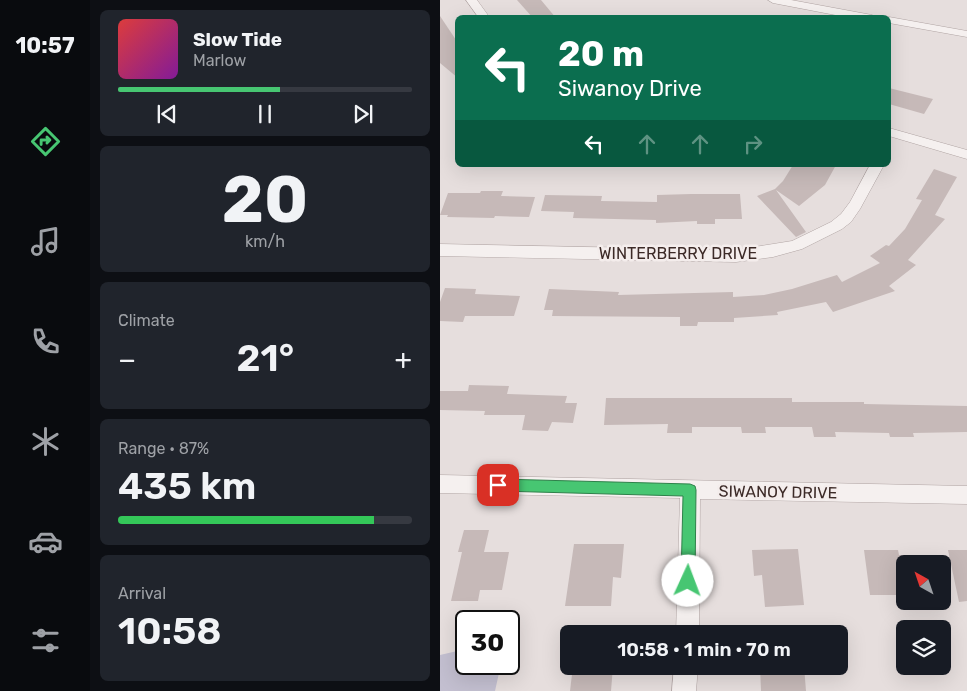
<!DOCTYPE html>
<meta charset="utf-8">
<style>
body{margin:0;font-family:Rubik,sans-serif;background:#20242c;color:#f1f3f6;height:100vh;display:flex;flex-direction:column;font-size:19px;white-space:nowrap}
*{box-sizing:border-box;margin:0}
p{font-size:16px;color:#9ea1a6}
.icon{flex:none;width:28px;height:28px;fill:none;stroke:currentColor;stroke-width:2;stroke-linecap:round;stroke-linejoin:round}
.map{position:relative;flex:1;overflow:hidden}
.side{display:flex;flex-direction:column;gap:10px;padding:10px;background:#0d0f14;width:350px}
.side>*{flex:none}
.hud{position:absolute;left:15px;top:15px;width:436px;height:152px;border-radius:8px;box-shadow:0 5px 20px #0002;background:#0b6e4f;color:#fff;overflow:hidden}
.needle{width:32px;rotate:320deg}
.fabs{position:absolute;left:456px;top:555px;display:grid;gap:10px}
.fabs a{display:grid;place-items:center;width:55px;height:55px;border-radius:8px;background:#171b24;box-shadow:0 5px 20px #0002;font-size:25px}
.speed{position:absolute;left:15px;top:610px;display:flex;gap:10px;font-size:25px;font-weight:700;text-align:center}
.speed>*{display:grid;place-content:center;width:65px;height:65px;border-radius:50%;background:#171b24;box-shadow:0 5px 20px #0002;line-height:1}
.speed .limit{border:2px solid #111;border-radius:8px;background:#fff;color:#111}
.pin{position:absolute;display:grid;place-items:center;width:42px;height:42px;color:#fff;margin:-21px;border-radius:10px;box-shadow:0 2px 8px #0006}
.me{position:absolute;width:55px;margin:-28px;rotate:2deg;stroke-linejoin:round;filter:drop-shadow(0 0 4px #0008)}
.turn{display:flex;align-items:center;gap:18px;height:105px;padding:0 20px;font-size:22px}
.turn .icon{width:65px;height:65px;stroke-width:2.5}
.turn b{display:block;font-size:35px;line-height:42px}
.lanes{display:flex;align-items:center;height:48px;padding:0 20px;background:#0003;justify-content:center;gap:25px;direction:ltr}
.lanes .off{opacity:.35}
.big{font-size:38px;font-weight:600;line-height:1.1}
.side .tile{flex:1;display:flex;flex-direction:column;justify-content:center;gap:8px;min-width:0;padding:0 18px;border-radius:8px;background:#20242c}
.side .dial{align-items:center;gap:0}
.dial b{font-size:65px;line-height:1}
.song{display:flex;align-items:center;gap:15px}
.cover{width:60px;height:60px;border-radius:8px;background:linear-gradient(135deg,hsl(0 70% 55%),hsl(290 70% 35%))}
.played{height:5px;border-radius:2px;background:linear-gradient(90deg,#47c672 55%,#363941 55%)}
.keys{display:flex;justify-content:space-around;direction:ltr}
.heat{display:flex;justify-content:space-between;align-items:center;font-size:28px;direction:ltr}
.charge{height:8px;border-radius:4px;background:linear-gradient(90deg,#34c759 87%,#363941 0)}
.trip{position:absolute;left:120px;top:625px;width:288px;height:50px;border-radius:8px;background:#171b24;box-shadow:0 5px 20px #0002;font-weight:600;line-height:50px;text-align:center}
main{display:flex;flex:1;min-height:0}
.tab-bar{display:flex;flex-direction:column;width:90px;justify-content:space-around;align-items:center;background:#090b0e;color:#9ea1a6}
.tab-bar .icon{width:35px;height:35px}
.tab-bar .current{color:#47c672}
.tab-bar b{font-size:22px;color:#f1f3f6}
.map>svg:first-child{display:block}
.green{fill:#c3bfd0}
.building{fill:#c6b9b8}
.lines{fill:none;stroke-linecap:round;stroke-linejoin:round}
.minor-casing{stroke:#b0a4a3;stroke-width:1}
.minor{fill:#f5f0ef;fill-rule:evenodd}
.route{fill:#47c672;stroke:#2e814a}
.labels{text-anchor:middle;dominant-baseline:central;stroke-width:5;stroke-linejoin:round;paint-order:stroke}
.street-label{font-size:16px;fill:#3c2a27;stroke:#f4edec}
</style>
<main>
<nav class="tab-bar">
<b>10:57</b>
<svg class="icon current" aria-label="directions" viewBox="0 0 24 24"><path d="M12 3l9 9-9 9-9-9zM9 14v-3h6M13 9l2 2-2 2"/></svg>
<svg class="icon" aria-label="music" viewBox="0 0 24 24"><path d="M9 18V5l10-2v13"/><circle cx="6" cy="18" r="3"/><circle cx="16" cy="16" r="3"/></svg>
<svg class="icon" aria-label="phone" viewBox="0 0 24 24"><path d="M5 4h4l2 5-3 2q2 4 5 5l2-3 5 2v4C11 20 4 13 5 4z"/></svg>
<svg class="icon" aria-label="climate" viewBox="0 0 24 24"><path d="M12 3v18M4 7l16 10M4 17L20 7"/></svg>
<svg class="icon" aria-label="car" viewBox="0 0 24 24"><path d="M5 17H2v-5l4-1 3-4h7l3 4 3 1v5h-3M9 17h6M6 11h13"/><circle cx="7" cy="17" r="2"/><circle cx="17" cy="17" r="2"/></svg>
<svg class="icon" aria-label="filters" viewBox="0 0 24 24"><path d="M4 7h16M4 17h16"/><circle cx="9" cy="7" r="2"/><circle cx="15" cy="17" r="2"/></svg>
</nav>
<section class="side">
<div class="tile">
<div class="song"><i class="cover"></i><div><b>Slow Tide</b><p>Marlow</p></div></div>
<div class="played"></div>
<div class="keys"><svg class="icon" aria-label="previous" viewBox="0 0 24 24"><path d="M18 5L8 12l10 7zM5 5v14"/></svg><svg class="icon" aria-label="pause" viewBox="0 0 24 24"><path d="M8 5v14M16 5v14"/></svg><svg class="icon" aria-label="next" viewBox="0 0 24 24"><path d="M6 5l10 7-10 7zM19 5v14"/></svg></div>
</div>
<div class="tile dial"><b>20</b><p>km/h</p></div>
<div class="tile"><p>Climate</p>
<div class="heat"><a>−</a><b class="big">21°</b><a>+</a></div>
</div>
<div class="tile"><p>Range · 87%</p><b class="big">435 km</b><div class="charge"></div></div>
<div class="tile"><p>Arrival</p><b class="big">10:58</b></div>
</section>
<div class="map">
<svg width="527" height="691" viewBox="0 0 527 691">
<rect width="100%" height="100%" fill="#e6dedd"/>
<path class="green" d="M26 649V664H61L55 691H0V655Z"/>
<g class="building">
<path d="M77 0H101L116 18H93Z"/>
<path d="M0 16 18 43V78L0 63Z"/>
<path d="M449 88 493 99 484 114 449 104Z"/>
<path d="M353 165H396L385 185 359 206 336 190 366 232 356 237 317 196 335 189 343 181Z"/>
<path d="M494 169 517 177 495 215 505 219 468 260 476 265 449 286 455 291 393 312 386 302 337 312 338 315 294 318V322H258L257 326H240V317L112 316 113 310H104L109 289 179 292 178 295 293 292V297L324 295 352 289 397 275 402 282 440 263 430 256 446 245 449 246 465 229 482 200 476 199Z"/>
<path d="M41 191H63L61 196 95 197 89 217 55 216 54 218 7 217 8 215H0L8 193H40Z"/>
<path d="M251 194H300L302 219H275V224H257V221L216 223V220L133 218 134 212 101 211 105 195 162 196 161 201 217 202V195Z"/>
<path d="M5 288 36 289 35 294 80 296 74 316H25L23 322 0 321V302Z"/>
<path d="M29 385 69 386 67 394 127 396 125 403H137L133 423 112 422 108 431 82 430 85 415H44L45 411 0 410V391H28Z"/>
<path d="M166 398H352V402H424V404L527 406V432L473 433 474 437H450L449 433 395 432 396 437H374L372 427H325L326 433H302L301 427H252V433H227L228 424 164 425Z"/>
<path d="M24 530H49L44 552H69L62 590H40L38 601H11L22 552H18Z"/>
<path d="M134 544H184L181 578 173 577 171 606H125Z"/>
<path d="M358 549 364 605 325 607 322 575 314 576 312 550Z"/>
<path d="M424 550H458L459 555H465V595H430Z"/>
<path d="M508 550H527V601L519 602Z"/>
<path d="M133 666H173L171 691H130Z"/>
<path d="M320 666H364L366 691H321Z"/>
</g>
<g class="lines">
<defs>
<g id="minor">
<path d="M26 0H37L50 18H39Z"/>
<path d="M328 0H351L432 15 437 18H411L333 3Z"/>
<path d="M449 17 527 31V37L449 23V18H445Z"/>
<path d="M449 128 527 150V159L449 136Z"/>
<path d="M430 165H444L420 209 411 222 402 229 362 249 333 257 296 262 0 256V244L296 250 352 241 391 222 401 214 410 202Z"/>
<path d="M0 475 527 486V504L260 499 259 634H236L240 498 0 493Z"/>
<path d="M234 666H258L256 691H232Z"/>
</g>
</defs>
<use href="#minor" class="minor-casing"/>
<use href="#minor" class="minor"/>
</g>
<path class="route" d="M58 479 250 484 255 486 256 490 255 581 253 586 248 588 243 586 241 581 243 496 58 491 53 490 51 485 53 481Z"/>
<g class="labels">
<g class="street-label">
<text x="238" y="253">WINTERBERRY DRIVE</text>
<text transform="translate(338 492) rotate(1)">SIWANOY DRIVE</text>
</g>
</g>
</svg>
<div class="fabs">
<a><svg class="needle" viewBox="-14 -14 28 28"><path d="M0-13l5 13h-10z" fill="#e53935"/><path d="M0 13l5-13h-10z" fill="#9ea1a6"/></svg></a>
<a><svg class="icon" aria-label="layers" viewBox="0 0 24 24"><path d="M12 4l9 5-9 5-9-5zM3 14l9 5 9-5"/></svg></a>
</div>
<div class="speed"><div class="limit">30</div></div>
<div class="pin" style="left:58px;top:485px;background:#d93025"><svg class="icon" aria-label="arrive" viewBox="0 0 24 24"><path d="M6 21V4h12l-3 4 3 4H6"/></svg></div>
<svg class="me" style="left:248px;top:581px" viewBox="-20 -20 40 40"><circle r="19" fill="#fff"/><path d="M0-13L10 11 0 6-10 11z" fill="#47c672"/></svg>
<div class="trip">10:58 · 1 min · 70 m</div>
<div class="hud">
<div class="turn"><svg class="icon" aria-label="left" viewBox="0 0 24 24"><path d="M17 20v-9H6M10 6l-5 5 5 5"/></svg><div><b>20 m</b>Siwanoy Drive</div></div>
<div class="lanes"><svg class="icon" aria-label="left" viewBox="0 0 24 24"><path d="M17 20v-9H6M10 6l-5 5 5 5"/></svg><svg class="icon off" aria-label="ahead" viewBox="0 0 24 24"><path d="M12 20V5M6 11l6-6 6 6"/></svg><svg class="icon off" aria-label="ahead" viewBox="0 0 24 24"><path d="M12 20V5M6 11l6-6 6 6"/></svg><svg class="icon off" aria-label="right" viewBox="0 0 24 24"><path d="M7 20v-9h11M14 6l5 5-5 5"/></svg></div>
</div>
</div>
</main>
